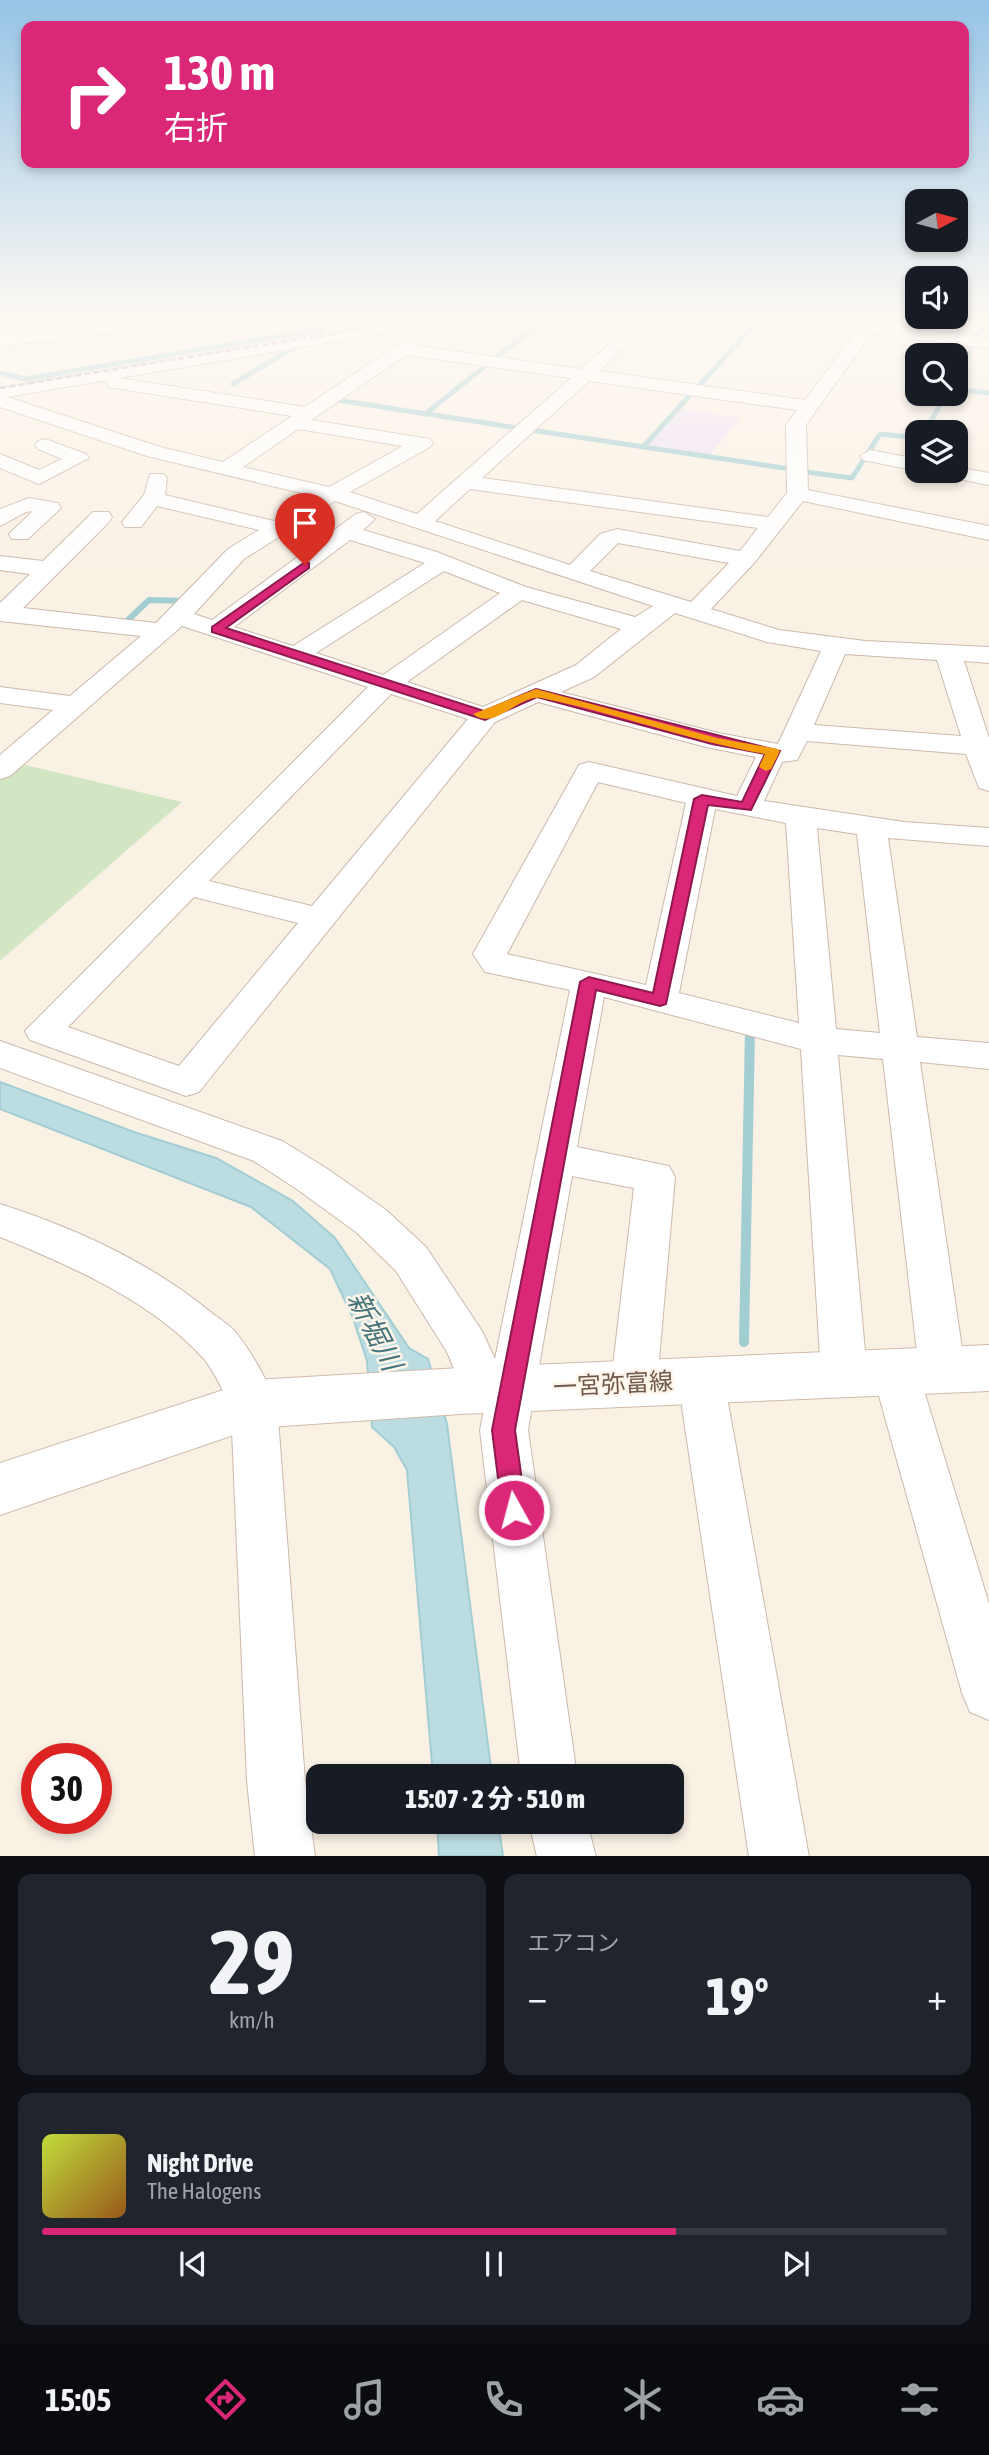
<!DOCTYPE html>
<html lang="ja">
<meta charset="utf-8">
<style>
body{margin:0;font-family:"Asap Condensed","Noto Sans JP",sans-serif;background:#20242c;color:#f1f3f6;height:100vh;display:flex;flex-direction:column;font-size:26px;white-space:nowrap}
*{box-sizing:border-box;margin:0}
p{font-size:23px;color:#9ea1a6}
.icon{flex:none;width:38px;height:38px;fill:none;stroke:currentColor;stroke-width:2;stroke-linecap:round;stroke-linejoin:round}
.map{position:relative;height:1856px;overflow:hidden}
.panel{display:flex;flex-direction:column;gap:18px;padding:18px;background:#0d0f14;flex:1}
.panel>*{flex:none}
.guide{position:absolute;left:21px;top:21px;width:948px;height:147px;border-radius:14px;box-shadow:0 4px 10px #0003;background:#db2777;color:#fff;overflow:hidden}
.needle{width:46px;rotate:83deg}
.controls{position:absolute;left:905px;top:189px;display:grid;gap:14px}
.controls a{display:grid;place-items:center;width:63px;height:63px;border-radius:14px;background:#171b24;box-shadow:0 4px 10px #0003;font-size:35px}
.speed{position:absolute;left:21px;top:1743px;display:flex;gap:14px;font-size:35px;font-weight:700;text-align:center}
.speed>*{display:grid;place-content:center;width:91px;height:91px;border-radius:50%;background:#171b24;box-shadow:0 4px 10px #0003;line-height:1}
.speed .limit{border:10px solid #d22;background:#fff;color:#111}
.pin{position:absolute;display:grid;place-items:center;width:60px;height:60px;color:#fff;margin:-72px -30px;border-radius:50% 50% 50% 0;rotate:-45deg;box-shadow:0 0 7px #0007}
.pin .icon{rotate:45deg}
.me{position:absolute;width:77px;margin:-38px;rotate:353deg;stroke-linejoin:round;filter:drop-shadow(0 0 5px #0008)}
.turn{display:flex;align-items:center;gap:24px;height:147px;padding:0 28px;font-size:32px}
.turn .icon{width:91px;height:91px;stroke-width:2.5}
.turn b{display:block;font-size:49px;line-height:60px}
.big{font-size:52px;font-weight:800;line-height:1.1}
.panel .widget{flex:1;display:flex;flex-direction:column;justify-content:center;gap:10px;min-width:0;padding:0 24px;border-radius:14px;background:#20242c}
.panel .dial{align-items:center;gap:0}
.dial b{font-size:91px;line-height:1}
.song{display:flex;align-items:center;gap:21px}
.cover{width:84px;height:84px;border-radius:10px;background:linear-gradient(135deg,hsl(70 70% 55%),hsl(30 70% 35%))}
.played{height:7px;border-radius:4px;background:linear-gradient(90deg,#db2777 70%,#363941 70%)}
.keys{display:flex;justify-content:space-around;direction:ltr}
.heat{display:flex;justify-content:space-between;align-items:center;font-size:38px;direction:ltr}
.panel .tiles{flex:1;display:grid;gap:18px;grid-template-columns:1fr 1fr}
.widget:last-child{grid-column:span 2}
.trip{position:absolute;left:306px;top:1764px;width:378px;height:70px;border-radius:14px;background:#171b24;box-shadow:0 4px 10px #0003;font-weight:800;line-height:70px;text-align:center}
.tabs{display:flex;height:112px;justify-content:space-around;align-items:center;background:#090b0e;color:#9ea1a6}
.tabs .icon{width:49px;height:49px}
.tabs .on{color:#db2777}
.tabs b{font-size:32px;color:#f1f3f6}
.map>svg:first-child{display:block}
.education{fill:#eee1f6}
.green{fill:#d3e6c4}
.water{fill:#bbdde2;stroke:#a2cdd3;stroke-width:2}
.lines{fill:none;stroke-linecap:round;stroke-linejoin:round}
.stream-far2{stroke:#a2cdd3;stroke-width:5}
.stream-far1{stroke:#a2cdd3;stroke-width:6}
.stream{stroke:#a2cdd3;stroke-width:10}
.minor-casing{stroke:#cbb9ac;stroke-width:2}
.secondary-casing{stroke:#cfbbac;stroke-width:2}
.minor{fill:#fff;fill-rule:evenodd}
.secondary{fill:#fff;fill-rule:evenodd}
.rail{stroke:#b4a4c3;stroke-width:2.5;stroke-dasharray:6 3.5;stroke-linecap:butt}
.route{fill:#db2777;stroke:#8e194d;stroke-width:2}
.slow{fill:#f59e0b}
.labels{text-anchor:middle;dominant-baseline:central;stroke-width:5;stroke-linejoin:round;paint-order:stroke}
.near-street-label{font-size:24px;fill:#71584c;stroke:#fdf5ea}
.near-water-label{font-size:28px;font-style:italic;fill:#44747b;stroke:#fdf5ea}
</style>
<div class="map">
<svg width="989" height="1857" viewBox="0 0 989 1857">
<rect width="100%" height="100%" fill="#faf1e5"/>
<path class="education" d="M681 409 740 418 710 455 647 446Z"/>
<path class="green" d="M13 762 182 802 0 961V774Z"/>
<g class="water">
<path d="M0 1082 134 1132 216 1158 293 1201 335 1238 409 1348 428 1359 447 1424 492 1776H433L407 1470 394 1447 372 1427 367 1361 353 1318 330 1269 251 1207 0 1109Z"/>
<path d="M437 1822H498L503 1856H439Z"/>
</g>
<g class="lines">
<g class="stream-far2">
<path d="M297 314 322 329"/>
<path d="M976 339 989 314"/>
<path d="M493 360 552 314"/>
<path d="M0 373 25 379 322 329"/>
<path d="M956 377 974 343"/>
<path d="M233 384 300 344"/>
<path d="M696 389 761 317"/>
<path d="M956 389 989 393"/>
<path d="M337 400 518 428"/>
<path d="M425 414 488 364"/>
<path d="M531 430 790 469"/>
<path d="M925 432 946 394"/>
<path d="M643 447 692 393"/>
<path d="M806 472 852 478 880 434 917 438"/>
</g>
<path class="stream-far1" d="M127 621 149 600 187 601"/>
<path class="stream" d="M744 1342 750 1030"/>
<defs>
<g id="minor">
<path d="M191 314H238L230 319 0 346V336Z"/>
<path d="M442 314H477L469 319 119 378 305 407 413 334 419 333 427 338 418 346 581 369 644 314H661L599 371 805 400 856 332 750 319 742 314H788L862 323 869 314H885L878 325 989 338V348L871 334 806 425 808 490 989 526V540L803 501 755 562 711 609 779 630 865 641 989 647V663L964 661 989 738V791L979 788 966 754 807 741 797 760 782 762 764 801 904 822 989 828V846L888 838 917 1037 989 1043V1069L920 1062 965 1369 958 1383 942 1389 926 1383 919 1369 883 1059 838 1055 867 1373 860 1387 844 1393 828 1387 821 1373 801 1049 604 997 577 1147 669 1166 675 1177 657 1383 650 1397 634 1403 618 1397 611 1383 634 1188 572 1176 528 1430 577 1776H521L480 1430 484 1410 469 1404 447 1352 396 1271 356 1232 298 1190 254 1161 0 1068V1041L282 1141 326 1168 386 1210 426 1247 482 1331 495 1359 570 990 485 972 473 954 579 765 589 762 737 796 756 757 706 747 538 702 495 722 199 1092 186 1096 30 1040 25 1031 368 687 182 626 10 776 0 779V755L53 710 0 703V687L70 696 141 636 0 621V603L30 574 0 570V556L43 561 93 512H109L112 517 109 522 23 608 156 623 228 549 259 530 157 506 141 527H125L122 522 144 495 150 474H164L167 478 165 495 274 521 314 496 147 456 0 407V388ZM406 355 571 378 417 514 350 492 430 447 433 443 430 439 311 420ZM107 380 108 387 114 388 292 416 223 462 160 447 7 397ZM589 381 797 410 786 425 787 493 768 517 482 478ZM298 429 403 446 329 487 243 467ZM470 489 758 528 740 551 617 529 600 534 570 565 435 521ZM335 501 653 606 635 617 526 587 437 552 363 530 375 519 364 512 356 514 212 620 194 614 244 559ZM350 540 425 563 293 646 234 627ZM618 543 729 563 691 602 590 571ZM444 571 500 593 383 675 316 653ZM522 600 621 629 576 665 483 707 407 682ZM675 613 767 642 821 651 778 744 718 733 561 692 594 677ZM845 654 937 660 961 736 814 725ZM391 694 468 719 312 906 209 881ZM598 782 686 803 646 985 507 954ZM715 809 786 823 799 1023 679 993ZM817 828 857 834 880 1033 836 1029ZM194 897 298 923 179 1066 68 1027Z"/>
<path d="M45 439 86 454 89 458 39 484 0 468V454L39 470 62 459 38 449 35 445 38 441Z"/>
<path d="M870 450 917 459 918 471 863 460 860 456Z"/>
<path d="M956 467 989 473V485L938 475 935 471H956Z"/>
<path d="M29 498 58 503 61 508 28 539H12L9 534 33 511 26 512 0 526V509Z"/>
<path d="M0 1204C75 1228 152 1263 213 1314 221 1320 231 1326 237 1334 253 1354 267 1381 277 1404L305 1781 315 1857H255L247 1781 231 1407C223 1392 215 1372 204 1359 152 1301 71 1266 0 1237Z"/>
<path d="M895 1351 911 1357 918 1371 989 1604V1720L970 1712 962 1693 872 1371 879 1357Z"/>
<path d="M701 1360 717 1366 724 1380 809 1857H749L678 1380 685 1366Z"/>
<path d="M529 1822H587L596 1857H537Z"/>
</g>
<path id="secondary" d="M989 1345V1391L460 1414 254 1428 0 1515V1463L254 1380 460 1368Z"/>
</defs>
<use href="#minor" class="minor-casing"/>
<use href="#secondary" class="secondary-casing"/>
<use href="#minor" class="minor"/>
<use href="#secondary" class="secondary"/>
<path class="rail" d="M0 388 453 314"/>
</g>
<linearGradient id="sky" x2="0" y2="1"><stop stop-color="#96c4e6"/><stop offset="0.55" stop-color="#fdf9f3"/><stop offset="1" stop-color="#fdf9f3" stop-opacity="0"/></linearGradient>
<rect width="989" height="574" fill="url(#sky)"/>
<path class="route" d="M305 562 309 563V568L226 628 484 711 536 689 780 751 751 810 708 805 666 1004 660 1006 596 990 515 1430 526 1510 523 1518 514 1521 506 1518 502 1510 492 1430 580 982 589 977 653 993 694 799 702 795 742 802 765 754 712 744 537 697 485 720 212 632V627Z"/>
<path class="slow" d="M536 689 717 738 778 749 780 751 771 769 766 771 759 767 765 754C689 741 617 713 541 698 519 694 494 732 473 714Z"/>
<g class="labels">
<g class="near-street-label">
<text transform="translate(613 1384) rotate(-3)">一宮弥富線</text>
</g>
<g class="near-water-label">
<text transform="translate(375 1331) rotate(63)">新堀川</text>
</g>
</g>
</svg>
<div class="controls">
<a><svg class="needle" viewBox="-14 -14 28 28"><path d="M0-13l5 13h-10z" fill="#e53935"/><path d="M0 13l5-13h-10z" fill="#9ea1a6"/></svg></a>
<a><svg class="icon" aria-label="sound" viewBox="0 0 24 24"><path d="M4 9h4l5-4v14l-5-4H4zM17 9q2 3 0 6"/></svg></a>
<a><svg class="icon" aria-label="search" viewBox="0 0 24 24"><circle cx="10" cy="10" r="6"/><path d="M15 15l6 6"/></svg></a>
<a><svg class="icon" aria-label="layers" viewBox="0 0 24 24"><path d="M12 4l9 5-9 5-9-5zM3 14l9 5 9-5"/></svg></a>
</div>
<div class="speed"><div class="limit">30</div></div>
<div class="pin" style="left:305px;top:565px;background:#d93025"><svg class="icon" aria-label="arrive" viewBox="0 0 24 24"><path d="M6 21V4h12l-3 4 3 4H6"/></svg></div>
<svg class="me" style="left:514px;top:1510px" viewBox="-20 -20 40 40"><circle r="17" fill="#db2777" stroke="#fff" stroke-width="3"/><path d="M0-11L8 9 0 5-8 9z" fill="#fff"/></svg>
<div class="trip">15:07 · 2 分 · 510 m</div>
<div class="guide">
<div class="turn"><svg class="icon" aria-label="right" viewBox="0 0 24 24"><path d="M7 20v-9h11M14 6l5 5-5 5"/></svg><div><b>130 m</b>右折</div></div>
</div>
</div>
<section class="panel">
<div class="tiles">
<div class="widget dial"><b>29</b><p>km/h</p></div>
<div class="widget"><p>エアコン</p>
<div class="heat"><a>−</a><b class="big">19°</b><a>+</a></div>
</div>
<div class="widget">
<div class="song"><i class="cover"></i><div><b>Night Drive</b><p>The Halogens</p></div></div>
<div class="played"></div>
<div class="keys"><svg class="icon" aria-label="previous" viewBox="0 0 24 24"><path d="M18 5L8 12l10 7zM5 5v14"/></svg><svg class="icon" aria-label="pause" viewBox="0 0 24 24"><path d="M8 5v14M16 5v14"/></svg><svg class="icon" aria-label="next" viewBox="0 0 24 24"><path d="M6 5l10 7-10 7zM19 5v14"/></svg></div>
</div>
</div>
</section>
<nav class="tabs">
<b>15:05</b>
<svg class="icon on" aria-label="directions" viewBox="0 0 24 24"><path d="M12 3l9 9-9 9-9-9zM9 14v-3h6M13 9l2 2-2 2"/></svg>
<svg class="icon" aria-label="music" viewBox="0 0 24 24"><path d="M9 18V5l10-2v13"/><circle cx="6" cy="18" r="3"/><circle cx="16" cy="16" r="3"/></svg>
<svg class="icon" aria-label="phone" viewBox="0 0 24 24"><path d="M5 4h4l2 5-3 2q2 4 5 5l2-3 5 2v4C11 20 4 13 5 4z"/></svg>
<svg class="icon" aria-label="climate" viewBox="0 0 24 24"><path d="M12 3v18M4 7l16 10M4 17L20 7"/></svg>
<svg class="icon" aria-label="car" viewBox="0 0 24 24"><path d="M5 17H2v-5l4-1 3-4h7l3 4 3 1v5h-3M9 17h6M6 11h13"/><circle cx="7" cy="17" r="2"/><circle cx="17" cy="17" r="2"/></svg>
<svg class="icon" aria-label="filters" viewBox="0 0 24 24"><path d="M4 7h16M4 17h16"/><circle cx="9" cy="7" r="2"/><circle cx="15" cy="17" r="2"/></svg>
</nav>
